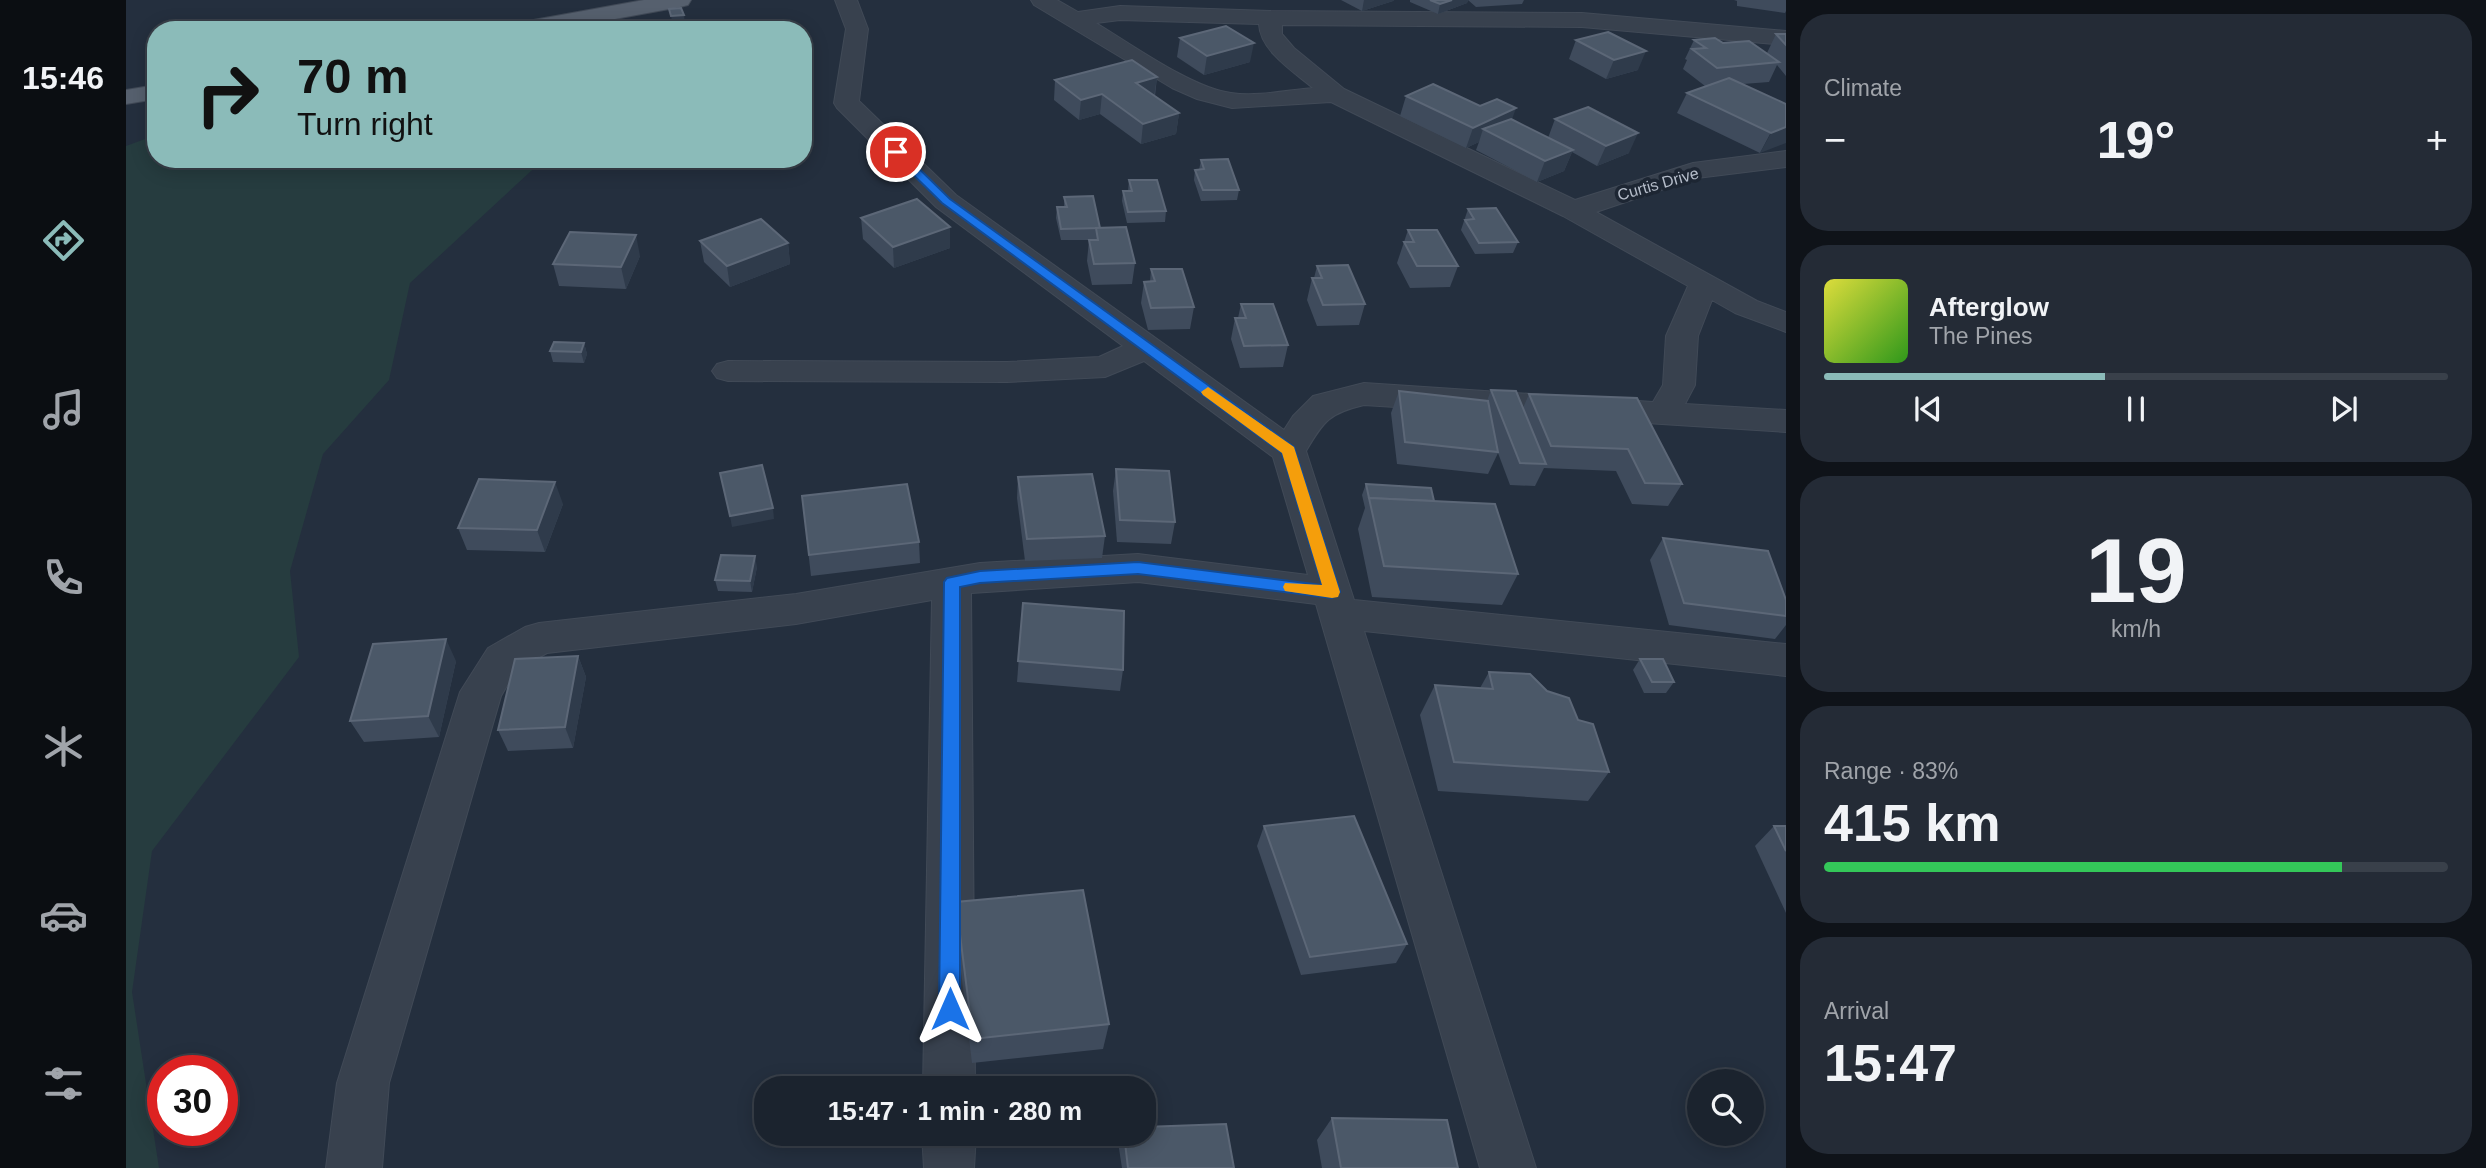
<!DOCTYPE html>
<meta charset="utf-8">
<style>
body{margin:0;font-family:Helvetica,sans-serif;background:#242b36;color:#f1f3f6;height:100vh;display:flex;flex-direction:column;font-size:26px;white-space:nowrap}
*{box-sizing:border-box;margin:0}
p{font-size:23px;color:#a0a4aa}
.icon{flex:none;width:38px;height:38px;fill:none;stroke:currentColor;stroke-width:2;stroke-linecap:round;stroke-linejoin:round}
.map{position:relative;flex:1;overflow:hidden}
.sheet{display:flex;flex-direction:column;gap:14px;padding:14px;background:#0f1319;width:700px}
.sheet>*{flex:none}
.guide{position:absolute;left:21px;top:21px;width:665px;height:147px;border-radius:28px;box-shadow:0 4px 18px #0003,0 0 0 2px #39404a;background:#8bbbb9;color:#111;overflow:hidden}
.tools{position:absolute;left:1561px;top:1069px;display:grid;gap:14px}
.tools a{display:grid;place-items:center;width:77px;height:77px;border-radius:50%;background:#1b232e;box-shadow:0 4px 18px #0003,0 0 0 2px #39404a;font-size:35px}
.speed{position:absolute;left:21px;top:1055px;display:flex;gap:14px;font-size:35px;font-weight:700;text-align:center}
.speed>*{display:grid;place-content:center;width:91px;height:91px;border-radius:50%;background:#1b232e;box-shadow:0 4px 18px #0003,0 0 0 2px #39404a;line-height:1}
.speed .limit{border:10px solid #d22;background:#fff;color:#111}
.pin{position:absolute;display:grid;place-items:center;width:60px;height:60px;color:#fff;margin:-30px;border:4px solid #fff;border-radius:50%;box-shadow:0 2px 7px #0007}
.me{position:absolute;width:77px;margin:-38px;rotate:0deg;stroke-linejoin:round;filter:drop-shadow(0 0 5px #0008)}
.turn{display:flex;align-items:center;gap:24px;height:147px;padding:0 35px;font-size:32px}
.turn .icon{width:91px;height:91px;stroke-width:2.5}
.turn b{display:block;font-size:49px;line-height:60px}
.big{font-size:52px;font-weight:800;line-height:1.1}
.sheet .card{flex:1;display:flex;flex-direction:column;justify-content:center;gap:10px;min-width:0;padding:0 24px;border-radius:28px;background:#242b36}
.sheet .dial{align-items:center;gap:0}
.dial b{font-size:91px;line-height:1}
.song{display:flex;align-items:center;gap:21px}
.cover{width:84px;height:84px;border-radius:10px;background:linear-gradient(135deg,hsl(60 70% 55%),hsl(110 70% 35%))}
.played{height:7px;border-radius:4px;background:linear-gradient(90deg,#8bbbb9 45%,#39404a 45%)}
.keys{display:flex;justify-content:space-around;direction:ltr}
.heat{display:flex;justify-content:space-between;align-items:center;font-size:38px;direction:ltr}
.charge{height:10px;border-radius:5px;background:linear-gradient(90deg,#34c759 83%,#39404a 0)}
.trip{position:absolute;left:628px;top:1076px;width:402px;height:70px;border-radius:28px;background:#1b232e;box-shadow:0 4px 18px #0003,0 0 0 2px #39404a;font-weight:800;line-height:70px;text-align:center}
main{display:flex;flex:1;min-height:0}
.dock{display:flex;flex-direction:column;width:126px;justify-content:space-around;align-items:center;background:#0b0e12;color:#a0a4aa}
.dock .icon{width:49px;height:49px}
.dock .selected{color:#8bbbb9}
.dock b{font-size:32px;color:#f1f3f6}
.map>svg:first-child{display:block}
.green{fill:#263c3f}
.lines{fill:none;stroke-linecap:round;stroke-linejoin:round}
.minor-casing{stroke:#414a57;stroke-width:2}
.primary-casing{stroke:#414a57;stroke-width:2}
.minor{fill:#38414e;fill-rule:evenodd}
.primary{fill:#56606e;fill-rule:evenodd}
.wall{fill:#3f4b5c}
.shaded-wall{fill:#2f3b4b}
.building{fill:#4b5868;stroke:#5c6777;stroke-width:2}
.route{fill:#1a73e8;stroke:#114b97;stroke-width:2}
.slow{fill:#f59e0b}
.labels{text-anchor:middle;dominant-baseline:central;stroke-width:7;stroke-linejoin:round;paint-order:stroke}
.far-street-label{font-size:16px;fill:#b4bcc9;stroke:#1d2633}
</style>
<main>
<nav class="dock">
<b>15:46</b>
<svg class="icon selected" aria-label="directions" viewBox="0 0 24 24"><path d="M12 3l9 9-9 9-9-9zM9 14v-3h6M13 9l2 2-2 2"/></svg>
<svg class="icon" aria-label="music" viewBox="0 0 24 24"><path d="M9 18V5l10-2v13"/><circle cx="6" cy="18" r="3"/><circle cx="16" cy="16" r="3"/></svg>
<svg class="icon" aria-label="phone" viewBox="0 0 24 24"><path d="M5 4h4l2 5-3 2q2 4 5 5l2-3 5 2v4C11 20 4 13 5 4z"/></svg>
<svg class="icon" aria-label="climate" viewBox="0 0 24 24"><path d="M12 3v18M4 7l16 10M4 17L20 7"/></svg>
<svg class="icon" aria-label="car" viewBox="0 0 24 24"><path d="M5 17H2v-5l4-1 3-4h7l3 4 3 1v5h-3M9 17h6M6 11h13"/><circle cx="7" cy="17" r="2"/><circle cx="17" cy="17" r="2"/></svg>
<svg class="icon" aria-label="filters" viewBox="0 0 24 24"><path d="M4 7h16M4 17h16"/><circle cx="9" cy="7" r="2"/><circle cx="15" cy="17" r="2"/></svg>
</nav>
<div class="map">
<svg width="1660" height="1168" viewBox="0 0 1660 1168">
<rect width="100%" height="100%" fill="#242f3e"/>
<path class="green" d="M30 135V159H418L284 283 263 380 197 454 164 571 173 657 26 851 6 992 33 1168H0V146Z"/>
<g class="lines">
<defs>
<g id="minor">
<path d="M709 0H731L742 29 733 101 830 195 1158 430 1167 416 1187 396 1238 383 1527 402 1537 385 1540 336 1562 286 1437 216 1205 102 1106 108 1071 99 1046 88 908 5 905 0H931L952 12 994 6 1144 11 1456 13 1660 31V45L1456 27 1156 25V34L1168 48 1218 89 1449 200 1567 163 1660 151V167L1571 178 1470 212 1631 301 1660 312V332L1609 313 1586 300 1572 336 1569 385 1559 404 1660 410V432L1238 405C1204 413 1198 420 1180 451L1228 600 1660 644V676L1238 631 1410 1168H1354L1190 604 1012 582 845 593 849 1088H797L806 600 670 624 421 653 390 670 375 696 263 1083 256 1168H200L211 1083 334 692 362 648 399 627 413 623 670 594 854 563 1012 554 1182 575 1147 457 1018 361 979 377 881 382 602 381 591 378 586 371 591 364 602 361 881 362 973 357 997 346 810 207 711 108 708 103 720 29ZM994 20 1133 24C1134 51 1168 72 1187 88 1162 90 1131 97 1105 93 1066 88 1005 44 970 23Z"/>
<path d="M796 1134H850L848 1168H798Z"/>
</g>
<g id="primary">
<path d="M518 0H565L562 5 554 7 429 30H380L383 25 391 23Z"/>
<path d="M30 85V99L0 104V90Z"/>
</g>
</defs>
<use href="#minor" class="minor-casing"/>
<use href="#primary" class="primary-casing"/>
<use href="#minor" class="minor"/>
<use href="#primary" class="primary"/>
</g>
<g class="wall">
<path d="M1215 0H1268L1267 1 1236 11Z"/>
<path d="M1284 0H1398L1396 4 1350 7 1342 0 1341 3 1312 14 1284 2Z"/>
<path d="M1608 0H1660V11L1659 13 1611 6V1Z"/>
<path d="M1650 34H1660V76L1651 65 1643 82 1617 84 1660 104 1634 153 1551 113 1561 93 1579 86 1557 69 1561 60 1559 59 1568 40 1597 43 1641 53Z"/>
<path d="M1054 38 1124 62 1078 75 1051 57Z"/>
<path d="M1450 40 1512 70 1480 79 1443 59Z"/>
<path d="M1031 77 1029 96 1053 113 1050 134 1015 144 974 114 953 120 928 100 929 80Z"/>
<path d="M1280 96 1354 106 1386 119 1422 138 1429 119 1503 153 1471 166 1446 152 1438 171 1411 182 1350 150 1353 142 1340 148 1274 116Z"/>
<path d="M1075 160 1113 190 1111 200 1075 201 1068 180 1069 170H1073Z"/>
<path d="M1003 180 1040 211 1039 222 1001 223 996 201 997 191H1002Z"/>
<path d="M938 197 974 228 1009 263 1006 284 966 285 961 261 963 240H935L930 218 931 207H938Z"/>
<path d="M1342 209 1392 242 1387 253 1349 254 1335 230Z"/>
<path d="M735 218 824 227V248L768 268 737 239Z"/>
<path d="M1282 230 1332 266 1324 287 1284 288 1271 263Z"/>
<path d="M574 241 662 243 664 264 604 287 578 262Z"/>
<path d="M514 256 500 289 433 286 427 264Z"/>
<path d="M1191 266 1239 304 1233 325 1191 326 1181 300 1186 278H1188Z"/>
<path d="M1025 269 1068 307 1064 329 1022 330 1015 303 1018 282H1024Z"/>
<path d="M1115 304 1162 345 1157 367 1114 368 1105 339 1109 318H1112Z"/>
<path d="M458 343 461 354 458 363 427 362 424 351Z"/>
<path d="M1365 390 1397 408 1403 394 1511 398 1556 484 1542 506 1506 504 1490 471 1418 468 1409 486 1384 485 1372 453 1362 474 1271 464 1265 413 1273 391 1361 401Z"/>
<path d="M990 469 1049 522 1045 544 991 542 987 491Z"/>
<path d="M892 477 979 536 976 558 899 561 891 498Z"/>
<path d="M1240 484 1308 501 1392 574 1376 605 1246 597 1232 529 1239 508 1236 495Z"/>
<path d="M676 496 793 542 794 563 685 576Z"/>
<path d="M437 504 419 552 341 550 332 528Z"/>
<path d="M1537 538 1660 600V625L1649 639 1543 625 1524 560Z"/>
<path d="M631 567 626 592 592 591 589 580Z"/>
<path d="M897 603 997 670 994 691 891 682Z"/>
<path d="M452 656 460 677 447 748 382 751 372 730Z"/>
<path d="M1514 659 1548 682 1540 693H1518L1507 670Z"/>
<path d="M330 661 313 737 238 742 224 721Z"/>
<path d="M1363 672 1452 720 1483 772 1462 801 1312 791 1294 715 1309 685 1354 688Z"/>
<path d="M1138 826 1281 944 1270 963 1175 975 1131 846Z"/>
<path d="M1648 826H1660V913L1629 846Z"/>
<path d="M830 902 983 1024 977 1049 846 1063 830 929Z"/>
<path d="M1206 1118 1332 1168H1196L1191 1140Z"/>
<path d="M995 1134H1018L1108 1168H996L992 1142Z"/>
</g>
<g class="shaded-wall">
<path d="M1238 0H1268L1267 1 1236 11Z"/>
<path d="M1326 0H1342L1341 3 1312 14 1314 4Z"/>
<path d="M558 15 559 25 547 26 545 16Z"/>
<path d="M1128 43 1124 62 1078 75 1081 56Z"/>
<path d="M1520 51 1512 70 1480 79 1488 60Z"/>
<path d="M1031 77 1028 97 1010 83Z"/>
<path d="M976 94 974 114 953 120 955 100Z"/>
<path d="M1390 108 1383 128 1357 129 1353 142 1340 148 1347 128Z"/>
<path d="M1053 113 1050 134 1015 144 1017 124Z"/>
<path d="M1660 127V143L1634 153 1645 133Z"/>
<path d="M1512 133 1503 153 1471 166 1480 146Z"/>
<path d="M1447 150 1438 171 1411 182 1419 161Z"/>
<path d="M824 227V248L768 268 767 247Z"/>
<path d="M510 235 514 256 500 289 495 267Z"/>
<path d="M662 243 664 264 604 287 601 266Z"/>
<path d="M458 343 461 354 458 363 455 352Z"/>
<path d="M429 482 437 504 419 552 411 530Z"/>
<path d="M647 508 648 519 606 527 604 516Z"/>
<path d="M629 556 631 567 626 592 624 581Z"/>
<path d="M320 639 330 661 313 737 302 716Z"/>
<path d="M452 656 460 677 447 748 439 727Z"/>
</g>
<g class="building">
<path d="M1304 0H1326L1314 4Z"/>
<path d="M555 8 558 15 545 16 543 9Z"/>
<path d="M1100 26 1128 43 1081 56 1054 38Z"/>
<path d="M1482 32 1520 51 1488 60 1450 40Z"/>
<path d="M1650 34H1660V45Z"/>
<path d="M1589 38 1597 43 1623 41 1653 62 1591 68 1566 49 1580 48 1568 40Z"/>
<path d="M1006 60 1031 77 1010 83 1053 113 1017 124 976 94 955 100 929 80Z"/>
<path d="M1603 78 1660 104V127L1645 133 1561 93Z"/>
<path d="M1307 84 1354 106 1371 99 1390 108 1347 128 1280 96Z"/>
<path d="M1462 107 1512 133 1480 146 1429 119Z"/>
<path d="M1385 119 1447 150 1419 161 1357 129Z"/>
<path d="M1102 159 1113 190H1077L1069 170 1078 169 1075 160Z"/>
<path d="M1003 180H1031L1040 211 1002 212 997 191H1006Z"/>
<path d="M967 196 974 228 935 229 931 207H941L938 197Z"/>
<path d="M791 199 824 227 767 247 735 218Z"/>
<path d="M1370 208 1392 242 1353 243 1339 220 1348 219 1342 209Z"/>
<path d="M635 219 662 243 601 266 574 241Z"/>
<path d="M1000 227 1009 263 968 264 963 240H972L970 228Z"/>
<path d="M1282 230H1311L1332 266H1291L1278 242H1288Z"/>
<path d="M444 232 510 235 495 267 427 264Z"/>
<path d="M1222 265 1239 304 1197 305 1186 278H1196L1191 266Z"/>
<path d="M1025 269H1056L1068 307 1025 308 1018 282 1029 281Z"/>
<path d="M1115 304H1147L1162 345 1118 346 1109 318H1120Z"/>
<path d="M428 342 458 343 455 352 424 351Z"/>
<path d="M1365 390 1390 391 1420 464 1394 463Z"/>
<path d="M1273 391 1362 401 1372 452 1279 442Z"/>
<path d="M1403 394 1511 398 1556 484 1519 483 1502 449 1425 446Z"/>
<path d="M636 465 647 508 604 516 594 473Z"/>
<path d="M990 469 1043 471 1049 522 994 520Z"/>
<path d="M966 474 979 536 901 539 892 477Z"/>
<path d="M353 479 429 482 411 530 332 528Z"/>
<path d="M781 484 793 542 683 555 676 496Z"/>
<path d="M1240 484 1305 488 1308 501 1243 498Z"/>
<path d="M1243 498 1369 504 1392 574 1258 566Z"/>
<path d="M1537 538 1642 551 1660 600V616L1558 603Z"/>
<path d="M595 555 629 556 624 581 589 580Z"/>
<path d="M897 603 998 611 997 670 892 661Z"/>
<path d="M320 639 302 716 224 721 247 644Z"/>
<path d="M452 656 439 727 372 730 389 659Z"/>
<path d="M1514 659H1537L1548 682H1526Z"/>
<path d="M1363 672 1404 674 1421 691 1443 698 1452 720 1467 724 1483 772 1328 762 1309 685 1367 689Z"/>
<path d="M1228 816 1281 944 1184 957 1138 826Z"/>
<path d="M1648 826H1660V851Z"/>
<path d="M957 890 983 1024 847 1039 830 902Z"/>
<path d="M1206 1118 1321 1120 1332 1168H1215Z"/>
<path d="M1100 1124 1108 1168H1002L998 1134H1018V1127Z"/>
</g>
<path class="route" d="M766 150H774L824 199 1168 447 1214 592 1206 598 1012 574 854 583 834 587V1009L831 1016 824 1019 816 1016 813 1009 818 582 821 578 854 571 1012 562 1196 585 1156 453 816 203 766 154Z"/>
<path class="slow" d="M1082 387 1168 447 1214 592 1212 597 1206 598 1159 591 1157 587 1159 583 1196 585 1156 453 1077 395 1075 392Z"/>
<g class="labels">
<g class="far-street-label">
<text transform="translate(1532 184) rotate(-16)">Curtis Drive</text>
</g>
</g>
</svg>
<div class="tools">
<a><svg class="icon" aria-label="search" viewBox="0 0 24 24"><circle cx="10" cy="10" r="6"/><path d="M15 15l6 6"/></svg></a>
</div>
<div class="speed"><div class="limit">30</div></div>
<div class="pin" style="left:770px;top:152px;background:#d93025"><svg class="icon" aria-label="arrive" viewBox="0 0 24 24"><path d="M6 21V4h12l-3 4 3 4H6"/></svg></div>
<svg class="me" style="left:824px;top:1009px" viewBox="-20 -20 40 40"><path d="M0-17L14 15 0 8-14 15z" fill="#1a73e8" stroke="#fff" stroke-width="4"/></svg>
<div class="trip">15:47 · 1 min · 280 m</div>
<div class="guide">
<div class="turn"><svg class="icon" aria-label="right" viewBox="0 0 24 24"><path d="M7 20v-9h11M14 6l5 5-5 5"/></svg><div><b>70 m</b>Turn right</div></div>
</div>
</div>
<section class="sheet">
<div class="card"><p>Climate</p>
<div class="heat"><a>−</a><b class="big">19°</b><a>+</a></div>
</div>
<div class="card">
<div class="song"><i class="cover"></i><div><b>Afterglow</b><p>The Pines</p></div></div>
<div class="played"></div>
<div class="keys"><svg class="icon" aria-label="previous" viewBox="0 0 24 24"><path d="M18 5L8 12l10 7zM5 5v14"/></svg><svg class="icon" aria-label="pause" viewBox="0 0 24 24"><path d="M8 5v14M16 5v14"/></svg><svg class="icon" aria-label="next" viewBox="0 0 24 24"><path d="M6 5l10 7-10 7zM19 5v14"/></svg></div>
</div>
<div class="card dial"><b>19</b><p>km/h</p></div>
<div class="card"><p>Range · 83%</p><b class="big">415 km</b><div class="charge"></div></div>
<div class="card"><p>Arrival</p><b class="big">15:47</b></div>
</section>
</main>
